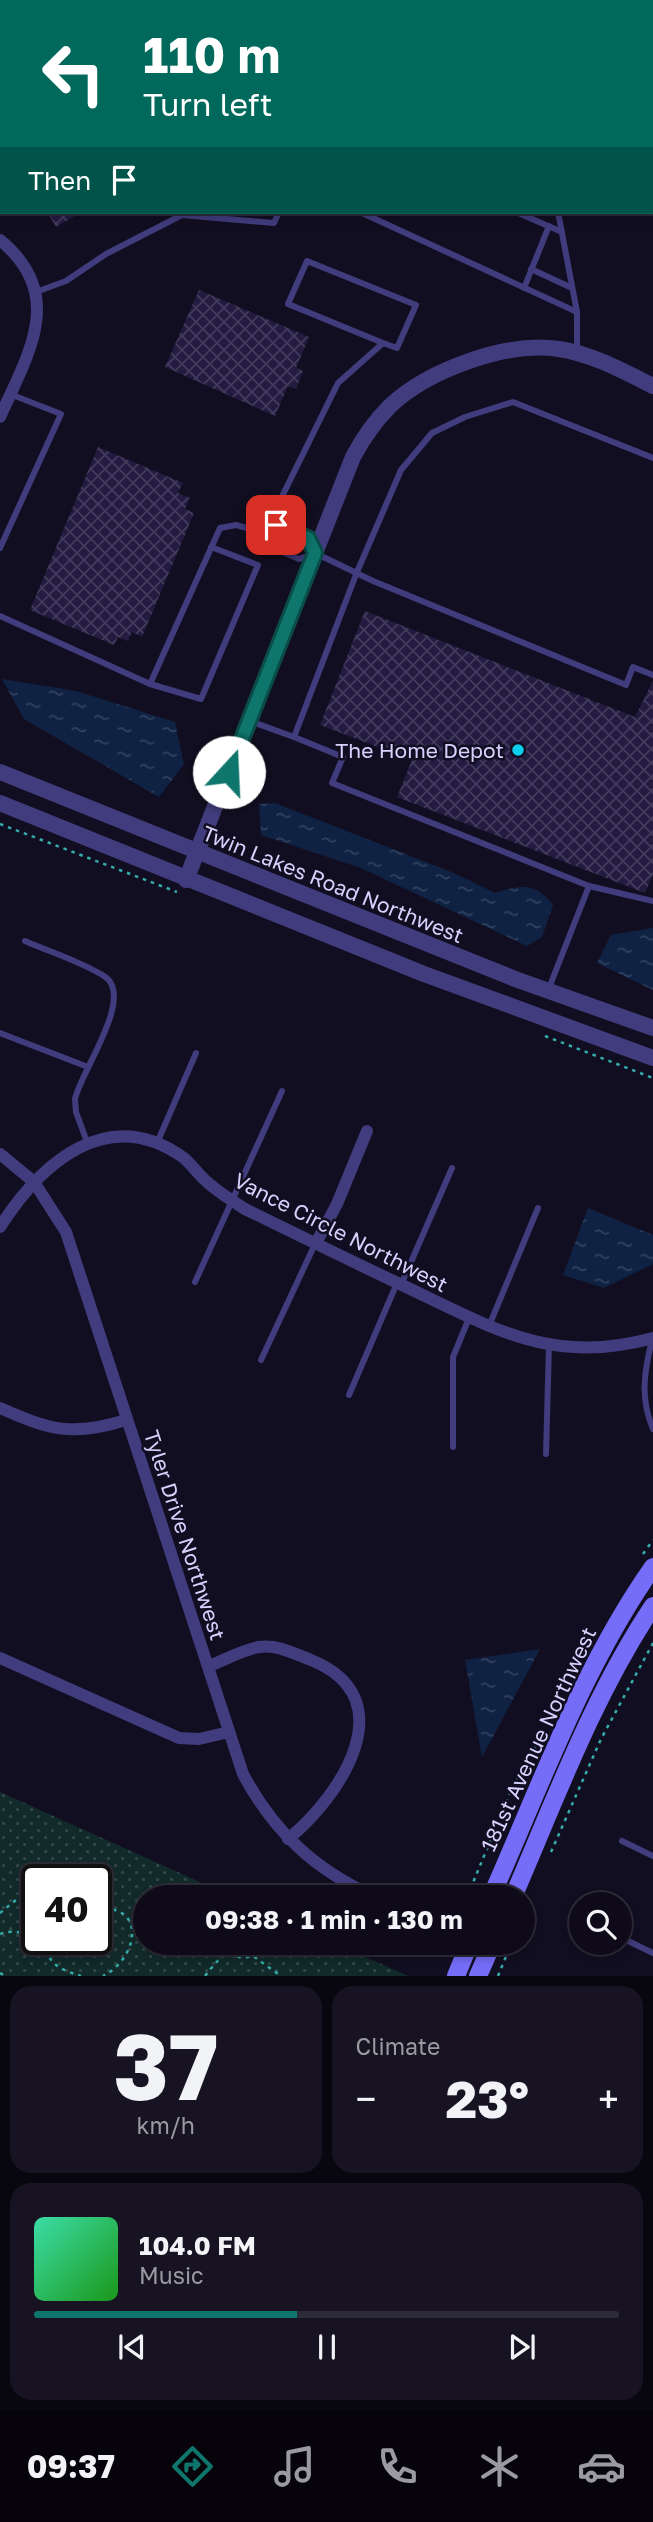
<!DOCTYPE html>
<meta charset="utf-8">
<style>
body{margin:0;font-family:"Golos Text",sans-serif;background:#171322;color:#f1f3f6;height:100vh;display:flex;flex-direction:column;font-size:26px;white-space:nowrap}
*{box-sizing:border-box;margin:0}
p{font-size:23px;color:#9b9aa2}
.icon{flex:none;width:38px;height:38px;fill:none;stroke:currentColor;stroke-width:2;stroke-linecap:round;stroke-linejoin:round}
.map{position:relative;height:1976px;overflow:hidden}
.sheet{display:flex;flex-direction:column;gap:10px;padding:10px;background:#08060e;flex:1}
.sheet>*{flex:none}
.banner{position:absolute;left:0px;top:0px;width:654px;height:214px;box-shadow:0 4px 10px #0003,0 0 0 2px #2e2b38;background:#00695c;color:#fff;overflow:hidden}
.fabs{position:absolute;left:569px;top:1892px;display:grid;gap:14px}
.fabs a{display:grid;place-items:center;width:63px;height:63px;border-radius:50%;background:#0e0a19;box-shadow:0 4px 10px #0003,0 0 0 2px #2e2b38;font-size:35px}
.speed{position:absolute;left:21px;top:1864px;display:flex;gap:14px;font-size:35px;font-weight:700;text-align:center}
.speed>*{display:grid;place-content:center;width:91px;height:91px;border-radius:50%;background:#0e0a19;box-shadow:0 4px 10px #0003,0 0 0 2px #2e2b38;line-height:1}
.speed .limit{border:4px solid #111;border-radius:10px;background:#fff;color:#111}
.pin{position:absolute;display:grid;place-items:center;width:60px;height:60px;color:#fff;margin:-30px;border-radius:14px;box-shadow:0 4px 10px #0006}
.me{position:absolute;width:77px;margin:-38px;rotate:20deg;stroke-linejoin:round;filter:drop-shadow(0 0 5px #0008)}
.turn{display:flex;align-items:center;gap:24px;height:147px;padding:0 28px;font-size:32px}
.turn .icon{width:91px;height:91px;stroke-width:2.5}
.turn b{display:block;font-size:49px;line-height:60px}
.then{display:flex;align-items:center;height:66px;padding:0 28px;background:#0003;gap:14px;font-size:26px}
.big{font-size:52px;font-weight:700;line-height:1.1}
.sheet .widget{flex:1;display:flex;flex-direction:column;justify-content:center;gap:10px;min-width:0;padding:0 24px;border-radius:21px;background:#171322}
.sheet .dial{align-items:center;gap:0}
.dial b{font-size:91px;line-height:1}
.song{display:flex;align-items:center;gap:21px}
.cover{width:84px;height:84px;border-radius:10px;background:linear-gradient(135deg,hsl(160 70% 55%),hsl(120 70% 35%))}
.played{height:7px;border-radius:4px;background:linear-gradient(90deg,#0f766e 45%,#2e2b38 45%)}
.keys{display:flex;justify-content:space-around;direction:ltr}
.heat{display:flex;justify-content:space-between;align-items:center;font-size:38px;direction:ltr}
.sheet .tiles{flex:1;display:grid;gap:10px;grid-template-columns:1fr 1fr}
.widget:last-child{grid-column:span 2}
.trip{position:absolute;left:133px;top:1885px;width:402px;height:70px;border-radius:35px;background:#0e0a19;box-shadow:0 4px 10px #0003,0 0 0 2px #2e2b38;font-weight:700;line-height:70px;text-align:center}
.tab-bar{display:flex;height:112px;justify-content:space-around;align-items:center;background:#06040a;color:#9b9aa2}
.tab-bar .icon{width:49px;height:49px}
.tab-bar .current{color:#0f766e}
.tab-bar b{font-size:32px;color:#f1f3f6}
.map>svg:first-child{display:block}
.park{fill:url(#park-dots);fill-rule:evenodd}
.water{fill:url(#water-ripples)}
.building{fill:url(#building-cross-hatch)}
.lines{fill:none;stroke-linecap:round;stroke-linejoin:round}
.path{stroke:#34adaa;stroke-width:2.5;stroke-dasharray:3.5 5;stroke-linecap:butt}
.service{stroke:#413c7d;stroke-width:6}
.minor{stroke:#413c7d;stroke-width:12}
.tertiary{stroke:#413c7d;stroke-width:16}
.secondary{stroke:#756df7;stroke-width:18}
.motorway{stroke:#f6529b;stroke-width:21}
.route-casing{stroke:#0a4d48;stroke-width:18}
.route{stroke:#0f766e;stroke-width:12}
.poi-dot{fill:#0ccfed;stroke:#120e21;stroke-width:2.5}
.labels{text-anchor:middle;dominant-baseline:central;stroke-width:5;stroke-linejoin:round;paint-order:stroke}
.poi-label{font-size:21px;fill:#d7d1fd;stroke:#120e21;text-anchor:end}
.street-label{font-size:21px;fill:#d7d1fd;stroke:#120e21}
</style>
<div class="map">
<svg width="653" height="1976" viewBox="0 0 653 1976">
<defs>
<pattern id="park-dots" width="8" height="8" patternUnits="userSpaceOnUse" patternTransform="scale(1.75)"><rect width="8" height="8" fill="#122a2a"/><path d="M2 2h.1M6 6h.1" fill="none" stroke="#34484a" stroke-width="1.8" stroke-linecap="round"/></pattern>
<pattern id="water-ripples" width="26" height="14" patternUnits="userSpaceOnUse" patternTransform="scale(1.75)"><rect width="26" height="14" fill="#102243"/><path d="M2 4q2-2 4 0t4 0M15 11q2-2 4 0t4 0" fill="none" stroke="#32415f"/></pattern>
<pattern id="building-cross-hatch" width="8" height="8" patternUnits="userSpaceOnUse" patternTransform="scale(1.75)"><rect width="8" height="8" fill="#241b41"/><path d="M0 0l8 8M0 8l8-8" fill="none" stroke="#433b5d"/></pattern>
</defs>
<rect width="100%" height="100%" fill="#120e21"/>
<path class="park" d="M0 1792 233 1897H145V1942L334 1943 408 1976H0ZM37 1880H96V1939H37Z"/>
<g class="water">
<path d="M2 679 76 691 175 722 184 764 159 797 24 719Z"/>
<path d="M275 803 454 873 495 893C521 885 535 882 553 905L542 937 527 946 361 868 261 835 259 804Z"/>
<path d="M653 928V990L597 963 611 935Z"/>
<path d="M588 1208 653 1235V1264L604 1288 563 1275Z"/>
<path d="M540 1649 482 1757 465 1660Z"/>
</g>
<g class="building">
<path d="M47 212H82L56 227Z"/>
<path d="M199 290 309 337 296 368 303 371 296 389 288 386 275 416 165 367Z"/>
<path d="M98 447 183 483 178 493 190 498 185 509 194 513 142 637 132 632 128 641 118 637 114 645 30 610Z"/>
<path d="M365 611 635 717 653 681V874L645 893 397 797 412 760 320 725Z"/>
</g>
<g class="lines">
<g class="path">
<path d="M0 824 177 892"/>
<path d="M545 1036 653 1078"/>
<path d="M643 1554 653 1540"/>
<path d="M551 1852 601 1739 653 1643"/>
<path d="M66 1880H76"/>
<path d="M467 1897 511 1791 544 1731"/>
<path d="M96 1909C148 1903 138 1959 103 1976"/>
<path d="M0 1913 22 1895 37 1892"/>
<path d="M523 1916 529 1903"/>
<path d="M0 1934C27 1924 39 1948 55 1964 61 1970 72 1973 81 1976"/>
<path d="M0 1973 6 1976"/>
<path d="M205 1976C236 1936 224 1964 253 1956L281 1976"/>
<path d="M498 1976 512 1942"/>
</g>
<g class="service">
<path d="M0 121 2 120"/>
<path d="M360 212 577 312"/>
<path d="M516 212 562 232"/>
<path d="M558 212 577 312V352"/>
<path d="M531 269 572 288"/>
<path d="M524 288 549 226"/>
<path d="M36 292 66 281 106 254 182 215 274 223 279 212"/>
<path d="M653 458 513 402 465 417 432 433 401 470 357 572 294 737 343 757 332 783 589 886 653 901"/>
<path d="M211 547 258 565 201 699 150 684 220 528 236 525 264 533 276 525 308 538 315 553 373 581 626 685 633 667 653 675"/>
<path d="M0 548 61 414 10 394"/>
<path d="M310 555 299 559 269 546 264 533 338 383 383 343 397 348 416 305 307 261 288 304 383 343"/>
<path d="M0 616 150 684"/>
<path d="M250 721 294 737"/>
<path d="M25 941C50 952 80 961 104 976 136 996 81 1071 75 1099L76 1112 87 1142"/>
<path d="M549 988 589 886"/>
<path d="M0 1033 88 1067"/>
<path d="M157 1143 196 1053"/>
<path d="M195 1282 282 1091"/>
<path d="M401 1285 452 1168"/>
<path d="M489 1326 538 1208"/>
<path d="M652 1340C644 1372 640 1399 653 1429"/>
<path d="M261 1360 315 1244"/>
<path d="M349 1395 397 1283"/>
<path d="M453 1447V1357L469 1318"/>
<path d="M546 1454 549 1345"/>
<path d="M622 1841 653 1856"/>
<path d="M620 1937 653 1953"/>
</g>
<g class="minor">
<path d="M0 240C67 295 28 354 0 417"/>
<path d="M0 1154 34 1182 66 1232 243 1774C274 1832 315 1870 375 1897"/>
<path d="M0 1227C41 1163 108 1103 184 1158 192 1165 198 1174 206 1181 218 1192 231 1200 245 1209 298 1235 351 1261 404 1286 493 1328 551 1366 653 1338"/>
<path d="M316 1243 337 1204 367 1131"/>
<path d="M0 1408C50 1430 72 1437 126 1420"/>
<path d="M0 1658 179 1738 199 1739 229 1732"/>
<path d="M209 1666C225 1660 242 1650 259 1647 277 1644 295 1654 311 1660 405 1698 342 1795 288 1839"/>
</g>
<g class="tertiary">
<path d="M0 772 515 979 653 1028"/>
<path d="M0 803 424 974 653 1058"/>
<path d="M186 880 353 457C363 438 375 421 390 406 428 370 507 341 559 349 592 354 623 371 653 386"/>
</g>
<g class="secondary">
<path d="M491 1897C541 1785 582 1668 653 1567"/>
<path d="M513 1897C556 1798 593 1696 653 1606"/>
<path d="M456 1976 470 1942"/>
<path d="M478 1976 493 1942"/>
</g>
<g class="motorway">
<path d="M458 0 461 2"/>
<path d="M521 0 524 2"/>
</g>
</g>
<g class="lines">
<defs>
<path id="route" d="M229 772 315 553 308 538 276 525"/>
</defs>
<use href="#route" class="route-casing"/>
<use href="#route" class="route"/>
</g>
<circle class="poi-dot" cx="518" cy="750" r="7"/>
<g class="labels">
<g class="poi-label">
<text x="504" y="750">The Home Depot</text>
</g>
<g class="street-label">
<text transform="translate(333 884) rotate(22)">Twin Lakes Road Northwest</text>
<text transform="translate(341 1232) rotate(27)">Vance Circle Northwest</text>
<text transform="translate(185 1535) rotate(72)">Tyler Drive Northwest</text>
<text transform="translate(538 1739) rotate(-65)">181st Avenue Northwest</text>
</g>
</g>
</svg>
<div class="fabs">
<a><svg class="icon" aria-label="search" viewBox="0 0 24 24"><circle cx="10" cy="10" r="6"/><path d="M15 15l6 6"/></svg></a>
</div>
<div class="speed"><div class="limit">40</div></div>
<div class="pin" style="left:276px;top:525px;background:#d93025"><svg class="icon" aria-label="arrive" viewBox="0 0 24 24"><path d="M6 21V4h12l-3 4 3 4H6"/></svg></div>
<svg class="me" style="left:229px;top:772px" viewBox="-20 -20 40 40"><circle r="19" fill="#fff"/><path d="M0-13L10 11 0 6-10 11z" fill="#0f766e"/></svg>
<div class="trip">09:38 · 1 min · 130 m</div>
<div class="banner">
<div class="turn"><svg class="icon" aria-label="left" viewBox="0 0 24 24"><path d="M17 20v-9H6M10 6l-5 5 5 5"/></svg><div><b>110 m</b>Turn left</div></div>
<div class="then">Then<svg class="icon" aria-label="arrive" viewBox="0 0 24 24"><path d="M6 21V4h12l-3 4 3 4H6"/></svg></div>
</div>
</div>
<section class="sheet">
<div class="tiles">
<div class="widget dial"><b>37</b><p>km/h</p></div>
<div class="widget"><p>Climate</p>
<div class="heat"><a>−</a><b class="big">23°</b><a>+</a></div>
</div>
<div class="widget">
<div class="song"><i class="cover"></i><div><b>104.0 FM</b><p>Music</p></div></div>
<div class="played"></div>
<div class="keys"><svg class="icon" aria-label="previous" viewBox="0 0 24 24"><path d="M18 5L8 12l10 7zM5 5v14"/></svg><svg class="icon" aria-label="pause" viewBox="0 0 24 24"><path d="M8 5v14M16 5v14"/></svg><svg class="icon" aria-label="next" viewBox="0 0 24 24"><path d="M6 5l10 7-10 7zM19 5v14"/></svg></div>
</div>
</div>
</section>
<nav class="tab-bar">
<b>09:37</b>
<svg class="icon current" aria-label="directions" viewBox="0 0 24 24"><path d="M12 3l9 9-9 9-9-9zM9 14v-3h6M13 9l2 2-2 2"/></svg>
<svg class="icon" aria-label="music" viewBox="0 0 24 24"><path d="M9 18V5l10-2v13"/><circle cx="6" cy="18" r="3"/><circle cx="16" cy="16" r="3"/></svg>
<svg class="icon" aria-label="phone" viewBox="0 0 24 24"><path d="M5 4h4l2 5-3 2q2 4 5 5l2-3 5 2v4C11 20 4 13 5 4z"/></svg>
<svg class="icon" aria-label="climate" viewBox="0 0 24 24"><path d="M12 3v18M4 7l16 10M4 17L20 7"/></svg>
<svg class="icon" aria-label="car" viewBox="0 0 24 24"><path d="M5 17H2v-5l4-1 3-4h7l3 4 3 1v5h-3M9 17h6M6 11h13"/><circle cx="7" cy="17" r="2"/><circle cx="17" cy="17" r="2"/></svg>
</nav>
